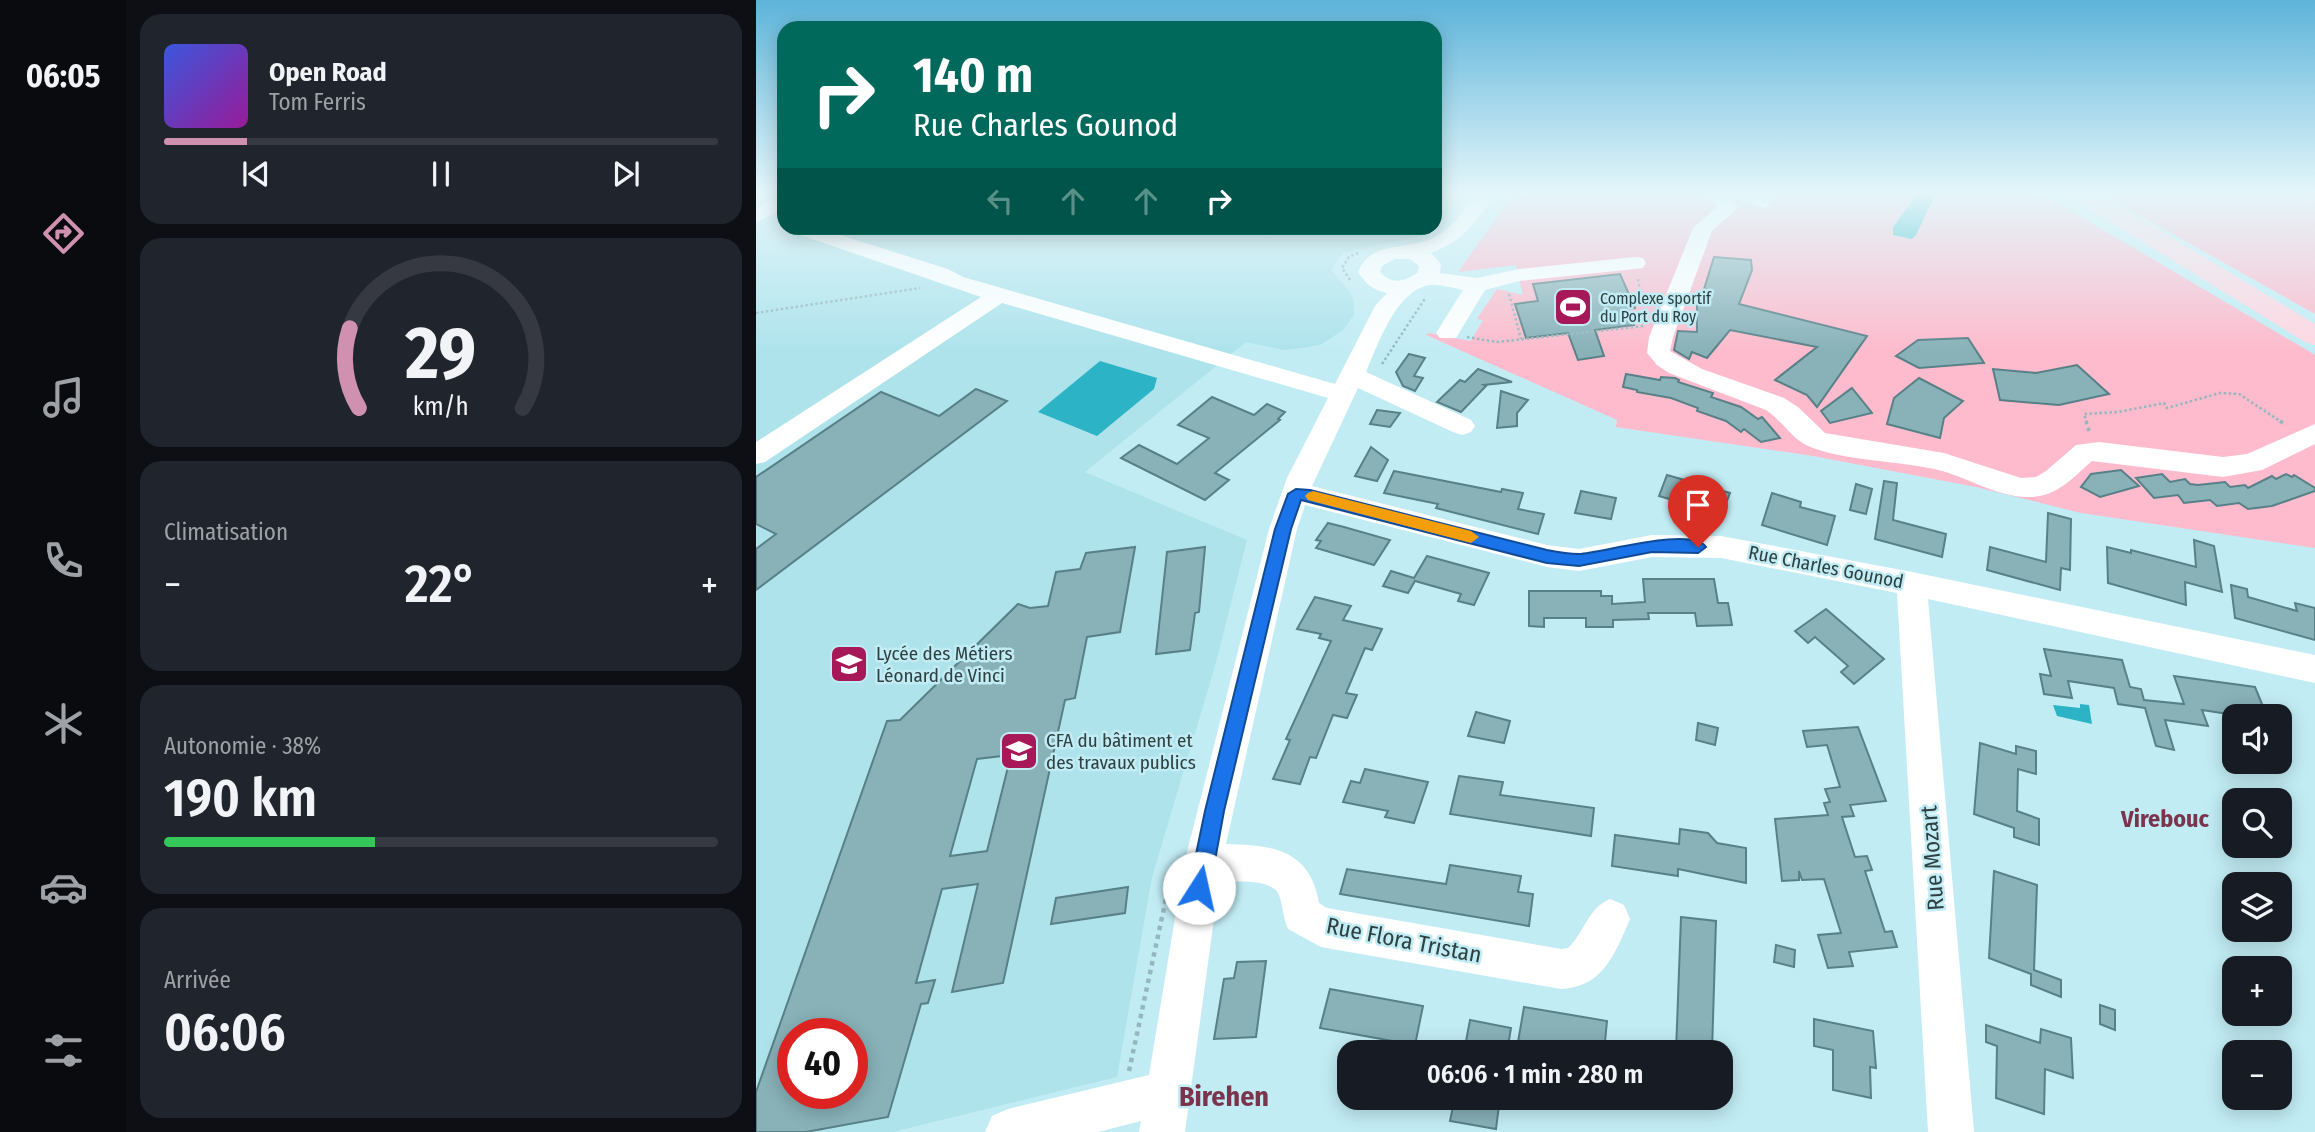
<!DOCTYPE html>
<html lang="fr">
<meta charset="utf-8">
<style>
body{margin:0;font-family:"Fira Sans Condensed",sans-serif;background:#20242c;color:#f1f3f6;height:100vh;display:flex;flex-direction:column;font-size:26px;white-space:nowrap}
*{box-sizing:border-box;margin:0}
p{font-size:23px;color:#9ea1a6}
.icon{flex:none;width:38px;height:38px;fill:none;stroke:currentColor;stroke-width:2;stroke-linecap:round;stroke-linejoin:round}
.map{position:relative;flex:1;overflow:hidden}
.sheet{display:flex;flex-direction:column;gap:14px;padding:14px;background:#0d0f14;width:630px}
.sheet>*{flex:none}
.banner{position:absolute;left:21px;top:21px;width:665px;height:214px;border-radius:21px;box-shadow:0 4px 18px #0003;background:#00695c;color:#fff;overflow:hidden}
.tools{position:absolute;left:1466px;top:704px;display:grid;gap:14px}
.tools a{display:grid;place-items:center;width:70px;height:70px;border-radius:14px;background:#171b24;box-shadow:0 4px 18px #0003;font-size:35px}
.speed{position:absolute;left:21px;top:1018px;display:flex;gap:14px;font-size:35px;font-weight:700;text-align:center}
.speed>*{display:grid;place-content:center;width:91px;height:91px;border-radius:50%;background:#171b24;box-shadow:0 4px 18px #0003;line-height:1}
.speed .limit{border:10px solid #d22;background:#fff;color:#111}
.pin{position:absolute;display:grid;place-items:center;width:60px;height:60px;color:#fff;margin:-72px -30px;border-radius:50% 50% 50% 0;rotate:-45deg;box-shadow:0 0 7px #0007}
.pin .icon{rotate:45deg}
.me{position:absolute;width:77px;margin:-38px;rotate:10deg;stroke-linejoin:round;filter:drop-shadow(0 0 5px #0008)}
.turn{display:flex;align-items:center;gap:24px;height:147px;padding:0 21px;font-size:32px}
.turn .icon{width:91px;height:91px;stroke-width:2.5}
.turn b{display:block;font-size:49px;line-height:60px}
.lanes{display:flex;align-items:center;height:66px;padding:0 21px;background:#0003;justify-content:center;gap:35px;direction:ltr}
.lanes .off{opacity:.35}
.big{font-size:52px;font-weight:600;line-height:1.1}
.sheet .tile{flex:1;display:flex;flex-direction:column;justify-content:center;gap:10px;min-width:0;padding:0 24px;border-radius:21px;background:#20242c}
.sheet .dial{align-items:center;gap:0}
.dial svg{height:182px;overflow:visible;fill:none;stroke:#363941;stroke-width:7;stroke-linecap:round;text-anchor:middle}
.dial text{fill:#f1f3f6;stroke:none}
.song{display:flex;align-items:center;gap:21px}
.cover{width:84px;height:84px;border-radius:10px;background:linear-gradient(135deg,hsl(230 70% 55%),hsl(300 70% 35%))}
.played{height:7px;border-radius:4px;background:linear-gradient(90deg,#d090af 15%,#363941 15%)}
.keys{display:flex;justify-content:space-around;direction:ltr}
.heat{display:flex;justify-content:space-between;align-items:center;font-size:38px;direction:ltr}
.charge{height:10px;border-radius:5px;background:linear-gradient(90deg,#34c759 38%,#363941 0)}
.trip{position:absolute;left:581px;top:1040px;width:396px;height:70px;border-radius:21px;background:#171b24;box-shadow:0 4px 18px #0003;font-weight:600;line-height:70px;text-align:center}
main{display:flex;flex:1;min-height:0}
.tabs{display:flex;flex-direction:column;width:126px;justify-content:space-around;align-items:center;background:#090b0e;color:#9ea1a6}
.tabs .icon{width:49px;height:49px}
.tabs .on{color:#d090af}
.tabs b{font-size:32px;color:#f1f3f6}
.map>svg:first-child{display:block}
.built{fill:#aee3ec;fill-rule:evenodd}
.green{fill:#fdbbcd}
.water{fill:#2cb3c5}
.building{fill:#88b1b8;stroke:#588087;stroke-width:2;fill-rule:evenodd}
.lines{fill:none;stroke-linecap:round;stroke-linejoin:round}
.path-far2{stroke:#95b8be;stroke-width:2.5;stroke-dasharray:2.5 2.5;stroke-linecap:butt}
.path-far1{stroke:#95b8be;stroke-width:3.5;stroke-dasharray:3.5 3.5;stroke-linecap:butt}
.path{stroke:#95b8be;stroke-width:4.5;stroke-dasharray:4.5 4.5;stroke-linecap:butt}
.minor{fill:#fff;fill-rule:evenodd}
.major{fill:#fed7e2;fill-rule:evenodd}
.route{fill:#1a73e8;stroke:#114b97;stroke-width:2}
.slow{fill:#f59e0b}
.labels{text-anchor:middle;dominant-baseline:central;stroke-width:5;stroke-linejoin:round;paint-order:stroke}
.far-poi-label{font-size:16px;fill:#2e4042;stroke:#c2ecf4;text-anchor:start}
.street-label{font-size:19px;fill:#2e4042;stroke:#c2ecf4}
.poi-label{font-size:19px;fill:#2e4042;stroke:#c2ecf4;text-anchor:start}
.near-street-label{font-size:23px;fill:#2e4042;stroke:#c2ecf4}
.near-neighbourhood-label{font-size:24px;font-weight:bold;fill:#7a344c;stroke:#c2ecf4}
.near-quarter-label{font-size:28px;font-weight:bold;fill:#7a344c;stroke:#c2ecf4}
</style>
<main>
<nav class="tabs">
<b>06:05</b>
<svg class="icon on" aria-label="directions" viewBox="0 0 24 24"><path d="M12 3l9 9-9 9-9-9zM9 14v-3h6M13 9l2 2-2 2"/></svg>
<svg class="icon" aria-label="music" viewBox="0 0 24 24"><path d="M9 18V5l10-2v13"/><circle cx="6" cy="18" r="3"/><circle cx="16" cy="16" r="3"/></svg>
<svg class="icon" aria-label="phone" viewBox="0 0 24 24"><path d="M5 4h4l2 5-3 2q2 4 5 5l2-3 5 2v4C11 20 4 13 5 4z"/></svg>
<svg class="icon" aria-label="climate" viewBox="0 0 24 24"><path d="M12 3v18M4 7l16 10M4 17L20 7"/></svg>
<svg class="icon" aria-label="car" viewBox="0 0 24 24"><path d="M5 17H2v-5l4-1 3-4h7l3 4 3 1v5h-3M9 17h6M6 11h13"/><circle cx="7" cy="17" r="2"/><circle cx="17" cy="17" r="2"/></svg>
<svg class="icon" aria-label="filters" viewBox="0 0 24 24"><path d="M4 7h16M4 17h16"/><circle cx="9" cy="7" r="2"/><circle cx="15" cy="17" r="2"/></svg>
</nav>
<section class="sheet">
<div class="tile">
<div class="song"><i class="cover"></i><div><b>Open Road</b><p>Tom Ferris</p></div></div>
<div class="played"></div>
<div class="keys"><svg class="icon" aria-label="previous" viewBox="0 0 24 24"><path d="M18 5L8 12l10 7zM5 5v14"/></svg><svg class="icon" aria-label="pause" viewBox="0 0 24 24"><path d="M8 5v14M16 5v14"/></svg><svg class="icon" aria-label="next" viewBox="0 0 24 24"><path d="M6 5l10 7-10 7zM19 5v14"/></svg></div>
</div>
<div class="tile dial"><svg viewBox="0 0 100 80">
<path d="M14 69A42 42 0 1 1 86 69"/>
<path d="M14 69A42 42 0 0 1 10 34" stroke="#d090af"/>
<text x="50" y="56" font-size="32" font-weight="700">29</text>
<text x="50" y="72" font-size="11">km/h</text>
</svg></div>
<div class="tile"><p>Climatisation</p>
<div class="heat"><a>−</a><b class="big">22°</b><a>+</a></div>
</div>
<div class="tile"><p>Autonomie · 38%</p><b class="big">190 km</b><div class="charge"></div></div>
<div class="tile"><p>Arrivée</p><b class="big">06:06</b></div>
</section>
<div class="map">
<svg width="1559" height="1132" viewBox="0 0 1559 1132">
<rect width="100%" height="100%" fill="#c2ecf4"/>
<path class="built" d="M0 192H28V228H673L658 237 587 253 575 270 595 293 598 304V315L587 330 566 344 547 348 528 350 490 342 329 472 491 540 459 666 396 877 361 1077 137 1132H0ZM37 1034H96V1094H37Z"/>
<g class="green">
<path d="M759 192H929L953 195 955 192H1283L1559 355V548L1325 513 1220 487 1057 456 860 427 861 420 670 335 672 333 715 341 727 320 721 319 741 289 767 295 760 265 702 272Z"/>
<path d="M1342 192H1559V314Z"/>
</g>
<g class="water">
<path d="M1172 192 1179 195 1160 235 1156 239 1137 235V227L1162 193Z"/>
<path d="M344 361 401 378 398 389 341 436 282 412Z"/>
<path d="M1324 704 1333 705 1336 724 1301 716 1297 705 1324 708Z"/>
</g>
<g class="building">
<path d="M958 257 995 260 996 270 983 304 1111 336 1061 407 1051 395 1019 380 1061 347 974 330 951 358 936 352 933 359 918 350 922 331 941 332V301L944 302Z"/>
<path d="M864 274 879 308 872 309 878 325 839 330 848 356 822 360 812 333 770 338 759 304 782 301 777 284Z"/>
<path d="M1212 338 1228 363 1163 368 1140 356 1162 340Z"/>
<path d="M653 354 669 358 658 376 667 378 659 391 647 386 640 372Z"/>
<path d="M1321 365 1353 394 1303 405 1244 400 1237 369 1280 373Z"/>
<path d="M722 369 756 382 728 385 730 386 705 412 681 402 704 380 709 382Z"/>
<path d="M870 374 904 380 905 377 919 378 923 380 922 382 957 393 955 397 985 407 1002 419 1006 417 1024 438 1005 442 988 429 985 432 970 421 941 411 942 408 915 398 881 392V390L867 387Z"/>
<path d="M1163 378 1207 401 1188 418 1184 438 1131 424 1138 398Z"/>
<path d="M1096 388 1116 413 1074 423 1065 411Z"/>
<path d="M220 389 251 401 0 590V549L20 534 0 524V477L125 392 183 416Z"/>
<path d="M745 391 772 400 761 413V426L741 428Z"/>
<path d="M456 397 498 415 511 404 529 412 522 419 524 420 459 473 473 480 449 500 365 458 383 445 421 464 453 438 422 425Z"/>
<path d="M621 410 644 413 634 427 614 424Z"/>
<path d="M615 447 632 460 621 481 599 476Z"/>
<path d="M1365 470 1383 486 1344 497 1325 487 1335 474Z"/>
<path d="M638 471 745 492 746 489 767 493 762 509 788 514 782 534 680 508 682 504 628 493Z"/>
<path d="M1406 474 1414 482 1429 479 1434 484 1442 485 1469 482 1474 487 1489 485 1492 488 1516 476 1520 479 1530 474 1536 477 1538 475 1559 488V491L1516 506 1492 509 1483 503 1461 506 1454 500 1428 503 1422 495 1398 498 1380 478Z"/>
<path d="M911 475 974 493 966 514 903 496Z"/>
<path d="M1128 481 1141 483 1137 520 1190 534 1186 557 1119 539Z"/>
<path d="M1100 484 1116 489 1110 514 1094 510Z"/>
<path d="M825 491 860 498 855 519 819 513Z"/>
<path d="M1016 493 1045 502 1044 507 1079 516 1071 545 1006 525Z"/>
<path d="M1292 513 1315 519 1314 570 1305 568 1304 590 1231 570 1234 547 1290 562Z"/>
<path d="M572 523 588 527 634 540 618 565 560 548 565 541 560 540Z"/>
<path d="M1438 540 1458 546 1466 592 1429 582 1430 605 1352 583 1351 547 1375 553V550L1440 567Z"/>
<path d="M379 547 364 632 331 637 319 698 309 700 247 983 196 992 222 884 186 889 160 983 179 980 172 1003 165 1004 132 1117 50 1132H0V1092L131 721 144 720 262 604 274 608 292 606 300 572 324 569 330 553ZM255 755 231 851 194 856 221 759ZM37 1034H96V1094H37Z"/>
<path d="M449 547 443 612 439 613 434 650 400 654 411 552Z"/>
<path d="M671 556 733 573 718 605 702 601 705 594 659 581 652 593 627 586 635 571 658 578Z"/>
<path d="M887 579H958L962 603H972L976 625 941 626 939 613H892L893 619 857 620V627H830V618H788V627L773 626V591H845V596H856V604L889 602Z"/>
<path d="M1475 585 1491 589 1492 597 1541 611 1539 603 1559 608V640L1479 618Z"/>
<path d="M559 597 595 606 587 620 626 629 616 650 609 648 590 693 601 695 591 718 577 715 560 758 554 757 544 784 517 779 534 740 530 739 575 641 563 638 565 634 541 629Z"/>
<path d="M1070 609 1128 659 1098 684 1085 672 1092 666 1059 637 1052 643 1039 631Z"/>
<path d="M1288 649 1366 660 1374 687 1385 689 1388 700 1428 704 1418 676 1499 687 1511 716H1485L1446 710 1452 726 1409 720 1418 750 1400 746 1389 708 1362 704 1358 688 1312 681 1316 698 1288 694 1284 674 1295 676Z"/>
<path d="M720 712 754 721 748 743 712 736Z"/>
<path d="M942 723 962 728 959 745 940 740Z"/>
<path d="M1102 727 1130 801 1094 805 1098 816 1086 817 1099 857 1111 856 1116 870 1109 871 1129 932 1136 931 1141 947 1093 952 1097 966 1072 968 1062 935 1085 933 1068 879 1046 880 1043 871V880L1026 881 1019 819 1072 815 1068 803 1074 802 1069 789 1084 787 1071 745 1051 747 1047 731Z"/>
<path d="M1224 743 1260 754V746L1280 751V774L1262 769 1261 811 1283 819V845L1258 837V828L1218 814Z"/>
<path d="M609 769 672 782 658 823 629 817 632 811 587 802 595 781 604 783Z"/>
<path d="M703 776 747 782 744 795 838 808 835 836 694 814Z"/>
<path d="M924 829 952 833 961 843 990 848V883L922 869V876L856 866 859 835 923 844Z"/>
<path d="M694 865 765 876 762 892 777 894 773 926 584 894 591 869 690 884Z"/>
<path d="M1238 871 1281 885 1278 970 1305 980V997L1275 985V974L1233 958Z"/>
<path d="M372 887 369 913 295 924 300 898Z"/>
<path d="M925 917 960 921 956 1052H920Z"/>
<path d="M1020 945 1039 950 1038 967 1018 962Z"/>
<path d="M510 961 500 1037 458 1039 468 979 478 978 481 962Z"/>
<path d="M574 989 667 1006 659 1045 564 1028Z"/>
<path d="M1344 1005 1359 1010V1030L1344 1024Z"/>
<path d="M768 1007 851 1021 848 1052H814L762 1042Z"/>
<path d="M1058 1019 1117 1031 1120 1068 1114 1067 1115 1098 1077 1090V1050L1058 1046Z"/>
<path d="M714 1020 755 1028 751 1052H708Z"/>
<path d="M1230 1025 1284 1043 1285 1029 1315 1038 1317 1078 1289 1069 1288 1114 1240 1098 1241 1046 1230 1042Z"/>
<path d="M699 1097H744L740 1129 694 1121Z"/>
</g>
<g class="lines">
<g class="path-far2">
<path d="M882 279 889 320"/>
<path d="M594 280 586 268 593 257 602 253"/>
<path d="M753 294 765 339"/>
<path d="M0 313 164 288"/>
<path d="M711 337 741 342 888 326"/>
<path d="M626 364 670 297"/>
<path d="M1331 423 1328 414 1362 412 1408 403 1411 408 1464 393 1483 394 1527 423"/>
</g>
<g class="path-far1">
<path d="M1330 421 1334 434"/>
<path d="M1524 421 1530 425"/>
</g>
<path class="path" d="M373 1071 411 894"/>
<g class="minor">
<path d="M722 192H741C720 222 709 240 675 253L685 264 684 273 721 278 763 269 879 257 887 258 890 263 887 268 879 269 763 281 729 290 700 338H684L680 333 707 290C697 288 683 284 674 285 640 290 622 345 610 372L715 420 719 426 715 432 706 435 697 432 602 388 556 486 791 545 823 549 896 535 965 536 1156 572 1559 655V683L1172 599 1218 1132H1172L1141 593 965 558 896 557 823 571 791 567 549 505 541 529 470 844C518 845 554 850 563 903L571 908 805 949 812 948C829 932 831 909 854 899L868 905 874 919C859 954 847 987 805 989L565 947 532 929C527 918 527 906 523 895 516 878 478 882 463 882L429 1132H383L385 1121 342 1132H229L236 1116 252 1109 393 1075 428 864 513 529 531 478 572 398 246 303 9 462 0 464V442L225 297 36 232 33 228H62L192 269 207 277 579 384 619 306 631 293C617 290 610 284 602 272 616 237 657 253 684 234 700 224 710 207 722 192ZM639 259H654L663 266 662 272C649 282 636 285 624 272L626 266Z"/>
<path d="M945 192C965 192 1004 185 1018 202L1008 208 974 196 982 208 956 231 917 337 914 351 946 369 1028 398 1042 407 1069 433 1188 453 1265 478 1280 477 1290 471 1320 445 1343 442 1467 457 1491 454 1559 424V444L1506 470 1467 477 1336 461C1320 475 1305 492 1284 496 1250 502 1218 480 1186 471 1146 460 1086 462 1050 445 1037 439 1024 419 1010 410L913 373 901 365 891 353 893 337 937 228 961 207 956 199Z"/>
<path d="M28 195V209L0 222V208Z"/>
</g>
<path class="major" d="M1310 192H1340L1559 324V345L1549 342 1314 197Z"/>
</g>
<linearGradient id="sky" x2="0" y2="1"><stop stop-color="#5db4da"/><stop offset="0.55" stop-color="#e4f6fa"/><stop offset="1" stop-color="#e4f6fa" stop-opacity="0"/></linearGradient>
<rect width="1559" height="351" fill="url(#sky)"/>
<path class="route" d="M540 489 554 490 791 550C801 552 813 554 823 554 846 553 936 526 950 547L942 553 896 552 823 566 791 563 545 500 535 529 468 811 454 888 451 895 443 898 436 895 433 888 449 811 519 529 532 494Z"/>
<path class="slow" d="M557 491 715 531 723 537 715 543 552 500 549 496 552 493Z"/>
<defs>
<symbol id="stadium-square" viewBox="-11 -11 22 22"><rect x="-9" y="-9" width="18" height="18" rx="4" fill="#a71858" stroke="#c2ecf4"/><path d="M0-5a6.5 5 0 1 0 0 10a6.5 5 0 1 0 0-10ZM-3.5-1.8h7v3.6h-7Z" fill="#fff"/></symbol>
<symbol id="school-square" viewBox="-11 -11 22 22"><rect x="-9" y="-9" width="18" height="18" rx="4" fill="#a71858" stroke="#c2ecf4"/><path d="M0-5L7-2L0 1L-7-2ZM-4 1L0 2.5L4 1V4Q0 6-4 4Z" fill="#fff"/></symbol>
</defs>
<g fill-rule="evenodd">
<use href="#stadium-square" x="795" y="285" width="44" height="44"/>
<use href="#school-square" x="71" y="642" width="44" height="44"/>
<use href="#school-square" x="241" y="729" width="44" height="44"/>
</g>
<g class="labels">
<g class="far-poi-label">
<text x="844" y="298">Complexe sportif<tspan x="844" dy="18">du Port du Roy</tspan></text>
</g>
<g class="street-label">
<text transform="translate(1070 567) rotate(11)">Rue Charles Gounod</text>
</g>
<g class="poi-label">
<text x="120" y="653">Lycée des Métiers<tspan x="120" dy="22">Léonard de Vinci</tspan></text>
<text x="290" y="740">CFA du bâtiment et<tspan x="290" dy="22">des travaux publics</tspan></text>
</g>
<g class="near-street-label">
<text transform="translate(1176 858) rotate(-94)">Rue Mozart</text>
<text transform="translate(648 940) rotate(11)">Rue Flora Tristan</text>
</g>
<g class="near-neighbourhood-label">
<text x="1409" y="819">Virebouc</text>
</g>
<g class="near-quarter-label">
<text x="468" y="1096">Birehen</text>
</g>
</g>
</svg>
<div class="tools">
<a><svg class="icon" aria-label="sound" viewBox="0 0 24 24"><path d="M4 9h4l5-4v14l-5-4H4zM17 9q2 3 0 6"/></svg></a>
<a><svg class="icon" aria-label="search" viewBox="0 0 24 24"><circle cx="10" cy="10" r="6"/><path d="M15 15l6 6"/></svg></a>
<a><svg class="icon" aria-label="layers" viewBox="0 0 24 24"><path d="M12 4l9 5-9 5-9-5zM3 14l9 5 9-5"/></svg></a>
<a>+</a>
<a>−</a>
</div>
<div class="speed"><div class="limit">40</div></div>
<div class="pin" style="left:942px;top:547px;background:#d93025"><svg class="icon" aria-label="arrive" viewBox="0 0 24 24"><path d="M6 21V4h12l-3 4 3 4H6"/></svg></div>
<svg class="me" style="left:443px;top:888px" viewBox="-20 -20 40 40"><circle r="19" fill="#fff"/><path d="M0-13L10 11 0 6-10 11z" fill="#1a73e8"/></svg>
<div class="trip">06:06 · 1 min · 280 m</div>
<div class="banner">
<div class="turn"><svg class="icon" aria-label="right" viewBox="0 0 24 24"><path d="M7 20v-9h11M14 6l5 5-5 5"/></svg><div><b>140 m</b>Rue Charles Gounod</div></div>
<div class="lanes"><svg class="icon off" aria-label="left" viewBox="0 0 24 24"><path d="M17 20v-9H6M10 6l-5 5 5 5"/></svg><svg class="icon off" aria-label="ahead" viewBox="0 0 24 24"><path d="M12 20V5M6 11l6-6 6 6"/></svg><svg class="icon off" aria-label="ahead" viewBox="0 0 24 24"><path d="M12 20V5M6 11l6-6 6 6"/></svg><svg class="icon" aria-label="right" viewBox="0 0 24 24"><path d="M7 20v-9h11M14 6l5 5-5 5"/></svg></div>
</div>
</div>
</main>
